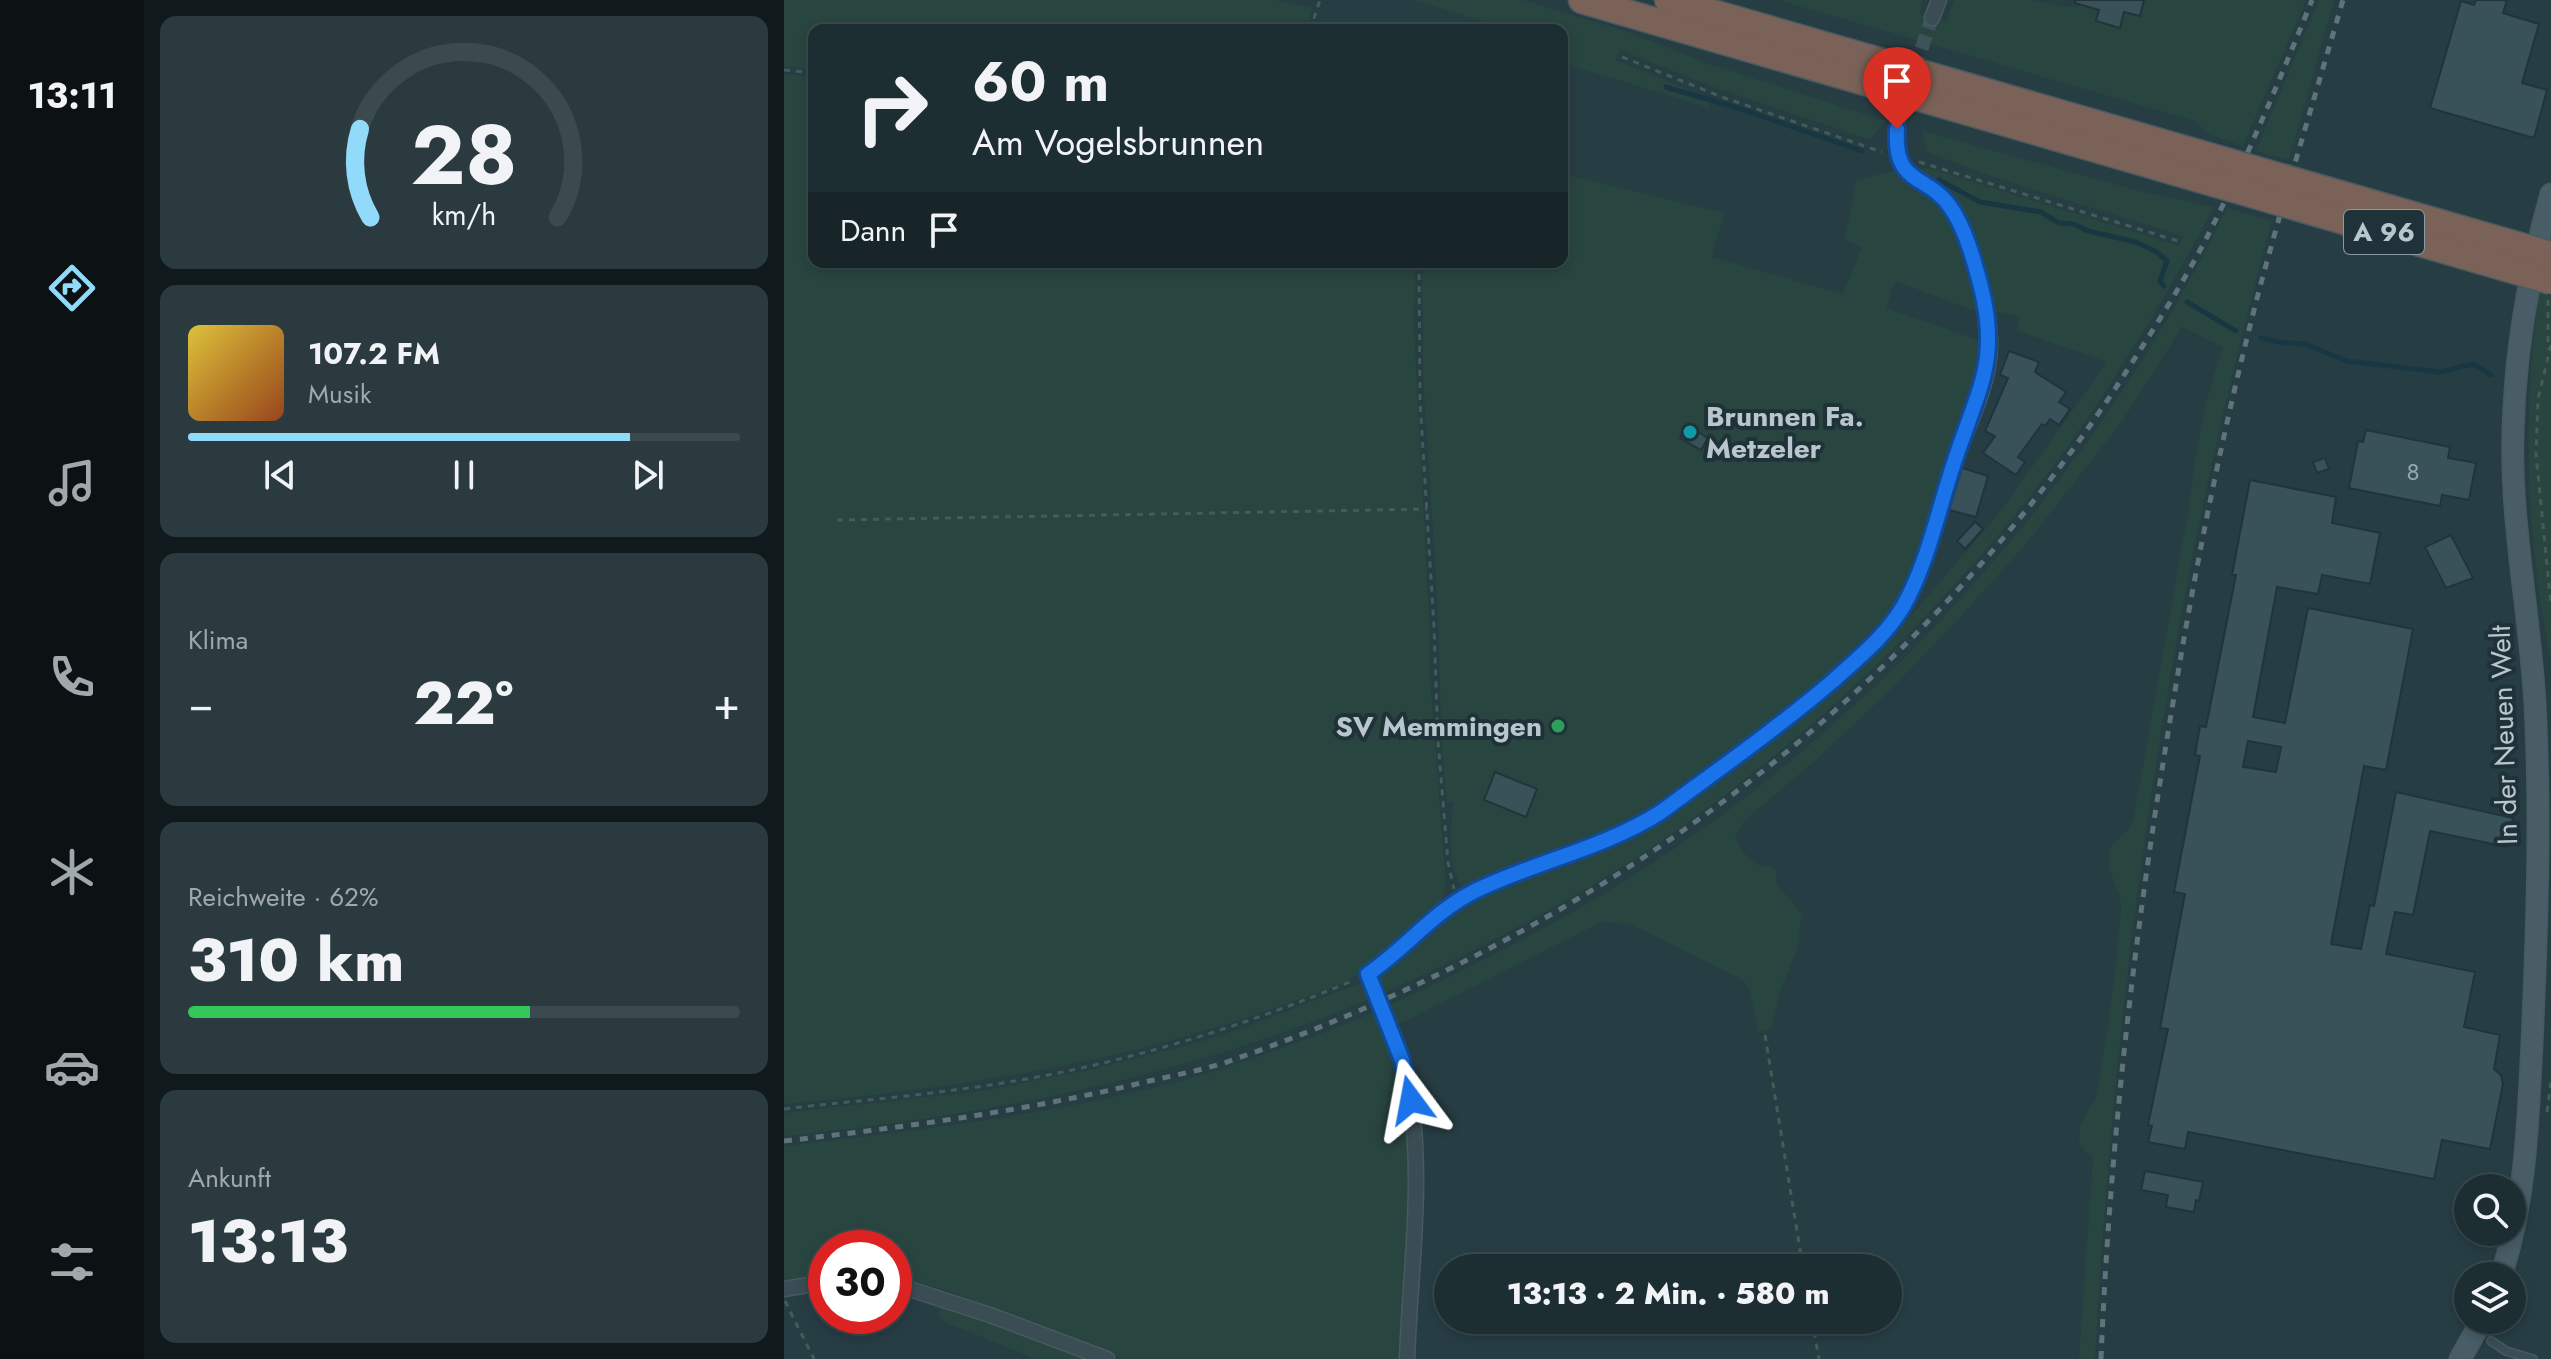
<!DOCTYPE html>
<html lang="de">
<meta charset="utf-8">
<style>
body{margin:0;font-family:Jost,sans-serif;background:#2a3a3f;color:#f1f3f6;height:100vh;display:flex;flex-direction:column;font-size:30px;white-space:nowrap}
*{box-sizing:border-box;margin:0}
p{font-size:26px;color:#a0a8ac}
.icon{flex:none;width:44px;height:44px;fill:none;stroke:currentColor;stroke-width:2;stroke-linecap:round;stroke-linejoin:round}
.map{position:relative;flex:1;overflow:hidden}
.drawer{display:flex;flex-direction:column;gap:16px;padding:16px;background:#10191c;width:640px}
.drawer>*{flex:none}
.guide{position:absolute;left:24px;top:24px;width:760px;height:244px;border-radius:16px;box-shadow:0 4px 12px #0003,0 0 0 2px #3b4a4e;background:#1d2e33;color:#f1f3f6;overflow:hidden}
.fabs{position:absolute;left:1670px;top:1174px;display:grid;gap:16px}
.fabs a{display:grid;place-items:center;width:72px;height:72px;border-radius:50%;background:#1d2e33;box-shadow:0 4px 12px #0003,0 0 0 2px #3b4a4e;font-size:40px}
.speed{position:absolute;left:24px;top:1230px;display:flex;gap:16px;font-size:40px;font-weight:700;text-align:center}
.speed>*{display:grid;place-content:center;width:104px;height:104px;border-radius:50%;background:#1d2e33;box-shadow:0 4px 12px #0003,0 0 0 2px #3b4a4e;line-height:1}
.speed .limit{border:12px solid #d22;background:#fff;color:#111}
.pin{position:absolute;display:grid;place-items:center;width:68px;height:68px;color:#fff;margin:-82px -34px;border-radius:50% 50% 50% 0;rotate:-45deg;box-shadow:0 0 8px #0007}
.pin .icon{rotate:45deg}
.me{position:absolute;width:88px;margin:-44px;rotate:347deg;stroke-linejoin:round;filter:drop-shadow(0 0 6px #0008)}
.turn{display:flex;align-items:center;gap:28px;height:168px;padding:0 32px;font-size:36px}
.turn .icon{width:104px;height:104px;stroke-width:2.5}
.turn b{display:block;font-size:56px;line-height:68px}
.then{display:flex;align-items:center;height:76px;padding:0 32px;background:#0003;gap:16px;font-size:30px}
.big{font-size:60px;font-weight:800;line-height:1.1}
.drawer .widget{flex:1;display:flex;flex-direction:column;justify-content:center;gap:12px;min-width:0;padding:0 28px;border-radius:16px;background:#2a3a3f}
.drawer .dial{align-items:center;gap:0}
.dial svg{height:208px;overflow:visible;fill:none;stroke:#3b4a4e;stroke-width:7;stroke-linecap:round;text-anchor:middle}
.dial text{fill:#f1f3f6;stroke:none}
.song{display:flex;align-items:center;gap:24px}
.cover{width:96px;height:96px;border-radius:12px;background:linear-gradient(135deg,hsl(50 70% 55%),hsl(20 70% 35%))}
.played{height:8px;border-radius:4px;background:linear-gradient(90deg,#91dafa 80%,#3b4a4e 80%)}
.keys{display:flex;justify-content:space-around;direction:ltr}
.heat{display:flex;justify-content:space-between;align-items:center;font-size:44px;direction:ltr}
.charge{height:12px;border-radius:6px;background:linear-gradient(90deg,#34c759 62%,#3b4a4e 0)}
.trip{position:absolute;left:650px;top:1254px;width:468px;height:80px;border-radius:40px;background:#1d2e33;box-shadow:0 4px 12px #0003,0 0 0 2px #3b4a4e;font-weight:800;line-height:80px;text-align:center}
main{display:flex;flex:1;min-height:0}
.menu{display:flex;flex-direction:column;width:144px;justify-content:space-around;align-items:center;background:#0c1214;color:#a0a8ac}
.menu .icon{width:56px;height:56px}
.menu .current{color:#91dafa}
.menu b{font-size:36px;color:#f1f3f6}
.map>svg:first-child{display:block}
.green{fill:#29453f}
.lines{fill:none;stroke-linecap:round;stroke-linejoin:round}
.stream{stroke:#193743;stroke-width:5}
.building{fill:#39525a;stroke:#22343b;stroke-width:2;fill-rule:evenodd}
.street-tunnel{stroke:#3d5259;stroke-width:14;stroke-dasharray:14 7;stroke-linecap:butt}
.lane-casing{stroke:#485960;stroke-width:10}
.street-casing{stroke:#485960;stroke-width:17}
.secondary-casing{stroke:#485960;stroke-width:23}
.highway-casing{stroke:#495a61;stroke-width:29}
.path{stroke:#425d56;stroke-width:3;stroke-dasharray:6 6;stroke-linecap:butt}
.lane{stroke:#3b4d54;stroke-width:7}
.street{stroke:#3b4d54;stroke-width:14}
.secondary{stroke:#495d67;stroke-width:20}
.highway{stroke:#7a6258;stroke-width:26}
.rail{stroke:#5e737a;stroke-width:5;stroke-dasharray:8 8;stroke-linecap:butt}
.highway-bridge-casing{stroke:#495a61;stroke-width:29;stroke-linecap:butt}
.highway-bridge{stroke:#7a6258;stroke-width:26}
.route-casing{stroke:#114b97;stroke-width:20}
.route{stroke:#1a73e8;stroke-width:14}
.culture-dot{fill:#0f9aa8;stroke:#203239;stroke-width:3}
.leisure-dot{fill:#2e9e5b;stroke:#203239;stroke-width:3}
.labels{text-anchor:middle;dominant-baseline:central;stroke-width:8;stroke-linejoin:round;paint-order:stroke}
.number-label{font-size:24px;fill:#97a8ae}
.shield{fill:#203239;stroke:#8b9aa1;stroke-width:2}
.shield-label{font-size:26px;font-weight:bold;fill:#b9c7cd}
.poi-label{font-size:28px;font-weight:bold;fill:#b9c7cd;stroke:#203239;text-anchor:start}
.street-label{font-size:28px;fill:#b9c7cd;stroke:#203239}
</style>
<main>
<nav class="menu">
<b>13:11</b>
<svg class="icon current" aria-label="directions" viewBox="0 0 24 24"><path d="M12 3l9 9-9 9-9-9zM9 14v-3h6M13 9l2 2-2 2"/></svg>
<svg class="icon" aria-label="music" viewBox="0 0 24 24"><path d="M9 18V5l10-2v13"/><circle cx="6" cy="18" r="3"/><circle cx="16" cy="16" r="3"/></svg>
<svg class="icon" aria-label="phone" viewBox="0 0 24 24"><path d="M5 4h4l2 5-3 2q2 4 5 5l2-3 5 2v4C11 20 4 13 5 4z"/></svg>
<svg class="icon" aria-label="climate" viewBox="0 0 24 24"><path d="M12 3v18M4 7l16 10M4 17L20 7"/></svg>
<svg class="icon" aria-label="car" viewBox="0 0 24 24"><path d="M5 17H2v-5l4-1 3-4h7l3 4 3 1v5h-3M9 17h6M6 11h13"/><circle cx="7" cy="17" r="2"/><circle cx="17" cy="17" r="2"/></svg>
<svg class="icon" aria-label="filters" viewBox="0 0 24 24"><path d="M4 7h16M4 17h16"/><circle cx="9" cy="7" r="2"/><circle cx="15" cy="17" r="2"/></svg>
</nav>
<section class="drawer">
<div class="widget dial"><svg viewBox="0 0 100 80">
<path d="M14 69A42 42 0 1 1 86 69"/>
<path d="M14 69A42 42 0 0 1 10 35" stroke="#91dafa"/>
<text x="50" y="56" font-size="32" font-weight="700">28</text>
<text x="50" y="72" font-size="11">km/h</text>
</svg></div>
<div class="widget">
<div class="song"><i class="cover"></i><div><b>107.2 FM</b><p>Musik</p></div></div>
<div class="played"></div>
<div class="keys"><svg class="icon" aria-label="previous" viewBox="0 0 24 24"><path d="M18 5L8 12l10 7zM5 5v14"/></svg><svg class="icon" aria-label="pause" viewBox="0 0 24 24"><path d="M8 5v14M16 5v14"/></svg><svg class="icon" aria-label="next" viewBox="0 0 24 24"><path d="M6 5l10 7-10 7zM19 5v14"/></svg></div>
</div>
<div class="widget"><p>Klima</p>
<div class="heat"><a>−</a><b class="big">22°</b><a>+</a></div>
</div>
<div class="widget"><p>Reichweite · 62%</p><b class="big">310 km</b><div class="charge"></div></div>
<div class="widget"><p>Ankunft</p><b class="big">13:13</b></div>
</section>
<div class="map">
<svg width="1767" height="1359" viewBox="0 0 1767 1359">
<rect width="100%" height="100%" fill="#273d44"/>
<g class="green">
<path d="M0 0H492L529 8 522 30H30V69L0 66Z"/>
<path d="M630 0H738L845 32 922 63 1102 121 1086 139 1077 137 930 87 836 50 832 60 924 98 926 108 778 63V30H728Z"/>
<path d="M994 0H1139L1136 14 1163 22 1170 0H1248L1281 7 1300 6 1315 10 1312 21 1335 28 1340 12 1356 16 1360 0H1522L1459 146 1424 134 1411 121Z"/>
<path d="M1535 0H1550L1505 160 1472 151Z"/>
<path d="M0 74 30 77V262H631L630 331 646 628V678L662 887C658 908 639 919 624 932 610 944 597 958 583 969 559 986 511 1001 482 1011 327 1066 164 1089 0 1104Z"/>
<path d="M1138 131 1359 192 1430 207C1385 291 1337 372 1281 450 1172 600 1026 739 873 844 788 902 696 948 602 992L596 980 598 972C625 947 652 919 684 901 748 866 822 854 884 815L1115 621 1126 617 1216 512 1323 362 1232 330 1236 317 1207 310 1178 218 1135 170 1144 168 1395 246 1399 236 1212 178 1143 152Z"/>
<path d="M1104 172H1113L1154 202 1168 219 1198 314 1111 281 1102 308 1199 342 1192 383 1125 583 1112 607 1090 635 1042 681 859 818 683 888 678 886C661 865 668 827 669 802H663L658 750 653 593 639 379 638 262H778V174L941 213 927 257 1059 294 1078 247 1061 240 1072 180Z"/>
<path d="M1443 208 1488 221C1385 592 1332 975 1311 1359H1295L1309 1156C1282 1145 1300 1115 1312 1099 1323 1036 1332 972 1337 909 1338 890 1322 874 1325 856 1327 838 1344 839 1350 816L1404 513 1412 455 1422 402 1439 347 1398 327 1337 423 1242 544 1180 613 1104 692 1033 759 960 821 951 837C960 854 968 867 988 867L993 872 992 883 1018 914 1013 950 996 991 987 1029 974 1032 966 990 959 980 863 932 847 925 820 921 611 1026 604 1006C666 977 727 947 787 913 1065 756 1304 494 1443 208Z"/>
<path d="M1767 238V661C1746 558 1739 451 1749 346 1753 309 1756 274 1767 238Z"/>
<path d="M574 984 578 985 585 999C400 1078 199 1116 0 1136V1113L198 1091 309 1069 415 1042 464 1026Z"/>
<path d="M594 1011C603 1035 611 1057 617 1082 636 1163 622 1275 618 1359H338L165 1291 110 1276V1248H42V1275L0 1282V1146C137 1130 276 1114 410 1077 472 1060 533 1035 594 1011Z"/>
<path d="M156 1307 221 1328 303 1359H252L158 1321 155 1313Z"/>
</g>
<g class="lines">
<g class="stream">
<path d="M882 87 957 109 1078 151"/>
<path d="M1155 180 1196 202 1257 212 1275 223 1290 224 1304 231 1352 242 1373 252 1383 261 1376 281 1380 286"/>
<path d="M1403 302 1452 331"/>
<path d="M1477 338 1500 343 1521 344 1563 361 1656 372 1689 364 1707 375"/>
</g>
</g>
<g class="building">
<path d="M1291 0H1360L1356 16 1340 12 1336 28 1312 21 1315 10 1291 3Z"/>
<path d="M1692 0H1723L1719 13 1755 24 1738 83 1763 90 1750 138 1646 108 1677 1 1690 5Z"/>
<path d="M1225 351 1255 362 1251 372 1282 392 1275 402 1286 409 1275 425 1266 419 1261 426 1258 424 1234 457 1241 462 1232 475 1199 453 1211 436 1201 431 1224 378 1216 375Z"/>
<path d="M902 425 924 438 917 450 896 438Z"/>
<path d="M1582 430 1666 447 1664 458 1692 463 1685 500 1658 495 1656 506 1565 488 1574 441 1579 442Z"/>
<path d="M1541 458 1545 469 1533 473 1529 462Z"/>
<path d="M1178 468 1204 476 1192 517 1165 510Z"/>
<path d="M1466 480 1552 497 1548 523 1596 533 1586 584 1538 575 1534 594 1493 587 1469 717 1501 723 1524 608 1629 629 1602 770 1580 766 1547 944 1577 949 1586 905 1590 906 1612 792 1729 818 1723 847 1646 831 1629 915 1611 912 1602 954 1691 972 1680 1027 1716 1035 1710 1069 1717 1075 1719 1084 1706 1149 1658 1140 1650 1179 1404 1132 1401 1149 1364 1142 1368 1126 1364 1125 1384 1029 1376 1028 1401 894 1390 892 1416 756 1411 755 1416 726 1422 727 1452 575H1448ZM1464 741 1497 747 1492 772 1459 767Z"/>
<path d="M1191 522 1199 529 1181 549 1173 541Z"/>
<path d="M1667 535 1689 578 1662 588 1641 547Z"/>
<path d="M711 772 753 789 742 817 700 800Z"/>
<path d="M1361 1171 1419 1182 1415 1201 1412 1200 1410 1212 1382 1207 1384 1195 1357 1190Z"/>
</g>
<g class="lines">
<path class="street-tunnel" d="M1113 129 1119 103 1148 18"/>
<defs>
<path id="lane" d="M1707 1341 1722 1351 1749 1359"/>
<g id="street">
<path d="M1148 18 1155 0"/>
<path d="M110 1284 206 1315 323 1359"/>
<path d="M0 1289 42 1282"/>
<path d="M623 1359C626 1274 639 1186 627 1101 621 1057 601 1015 584 974 618 951 643 918 678 898 736 865 804 852 863 821 887 808 909 789 931 772 974 741 1015 709 1055 675 1076 657 1099 638 1114 615 1141 573 1151 519 1166 473 1180 433 1205 390 1206 346 1206 310 1188 237 1167 207 1144 173 1108 186 1113 129"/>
</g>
<g id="secondary">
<path d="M1717 1276C1742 1200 1744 1122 1748 1043 1753 930 1757 816 1751 704 1746 614 1726 521 1729 432 1731 352 1745 271 1767 194"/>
<path d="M1676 1359 1698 1320"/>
</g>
<g id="highway">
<path d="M798 0 1433 184"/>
<path d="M884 0 1445 162"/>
</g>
</defs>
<use href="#lane" class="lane-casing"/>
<use href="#street" class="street-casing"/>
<use href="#secondary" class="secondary-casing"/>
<use href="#highway" class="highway-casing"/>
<g class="path">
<path d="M526 30 536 0"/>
<path d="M838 57 938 97 1098 152"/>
<path d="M0 70 30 73"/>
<path d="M1135 162 1394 241"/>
<path d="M635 262 636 401 650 627 654 742 664 862 670 889"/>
<path d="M1764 300V349"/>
<path d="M1767 345 1754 399 1752 454 1767 606"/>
<path d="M53 520 643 509"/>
<path d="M981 1035 1019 1268"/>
<path d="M0 1109C57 1102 114 1098 170 1090 308 1073 442 1034 570 980"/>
<path d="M1763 1112 1767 1082"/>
<path d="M1 1301 30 1359"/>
<path d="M1728 1304 1735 1281"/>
<path d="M1028 1320 1035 1359"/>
<path d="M1714 1328 1719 1320"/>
</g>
<use href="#lane" class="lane"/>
<use href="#street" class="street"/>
<use href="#secondary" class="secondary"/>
<use href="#highway" class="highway"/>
<g class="rail">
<path d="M0 1141C121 1127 242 1111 361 1082 387 1076 414 1071 440 1063 804 937 1116 712 1331 389 1362 341 1394 292 1421 241 1461 163 1495 82 1528 0"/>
<path d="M1317 1359C1326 1139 1352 920 1389 703 1412 563 1440 424 1476 287 1502 191 1531 96 1559 0"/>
</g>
<defs>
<g id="highway-bridge">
<path d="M1445 162 1767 255"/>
<path d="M1433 184 1767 281"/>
</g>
</defs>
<use href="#highway-bridge" class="highway-bridge-casing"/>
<use href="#highway-bridge" class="highway-bridge"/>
</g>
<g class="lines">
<defs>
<path id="route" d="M627 1100 618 1060 584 974C622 948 649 912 691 891 750 862 821 848 877 812 935 769 995 727 1050 680 1075 657 1103 635 1120 605 1146 558 1156 501 1174 451 1196 386 1215 358 1197 287 1190 261 1182 230 1167 208 1144 173 1109 187 1113 129"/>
</defs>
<use href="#route" class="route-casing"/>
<use href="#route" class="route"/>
</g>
<circle class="culture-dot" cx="906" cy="432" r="8"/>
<circle class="leisure-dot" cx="774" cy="726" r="8"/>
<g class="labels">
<g class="number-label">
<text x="1629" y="471">8</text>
</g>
<rect class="shield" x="1560" y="210" width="80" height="44" rx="6"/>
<g class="shield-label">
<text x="1600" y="232">A 96</text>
</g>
<g class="poi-label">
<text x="922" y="416">Brunnen Fa.<tspan x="922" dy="32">Metzeler</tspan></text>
<text x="758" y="726" text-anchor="end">SV Memmingen</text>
</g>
<g class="street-label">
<text transform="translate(1720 735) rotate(-92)">In der Neuen Welt</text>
</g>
</g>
</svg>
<div class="fabs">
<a><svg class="icon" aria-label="search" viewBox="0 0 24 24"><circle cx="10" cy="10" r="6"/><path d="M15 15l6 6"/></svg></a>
<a><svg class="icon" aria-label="layers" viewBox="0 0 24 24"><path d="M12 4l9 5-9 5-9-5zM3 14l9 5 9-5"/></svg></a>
</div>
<div class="speed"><div class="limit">30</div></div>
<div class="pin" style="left:1113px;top:129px;background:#d93025"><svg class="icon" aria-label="arrive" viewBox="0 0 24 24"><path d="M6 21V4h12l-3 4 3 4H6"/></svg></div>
<svg class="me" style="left:627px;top:1100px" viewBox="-20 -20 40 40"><path d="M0-17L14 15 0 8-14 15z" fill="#1a73e8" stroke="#fff" stroke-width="4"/></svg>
<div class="trip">13:13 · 2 Min. · 580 m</div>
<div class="guide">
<div class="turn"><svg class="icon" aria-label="right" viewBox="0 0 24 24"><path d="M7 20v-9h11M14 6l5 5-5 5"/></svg><div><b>60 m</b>Am Vogelsbrunnen</div></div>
<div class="then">Dann<svg class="icon" aria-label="arrive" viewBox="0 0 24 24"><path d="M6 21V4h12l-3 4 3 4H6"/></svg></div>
</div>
</div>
</main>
